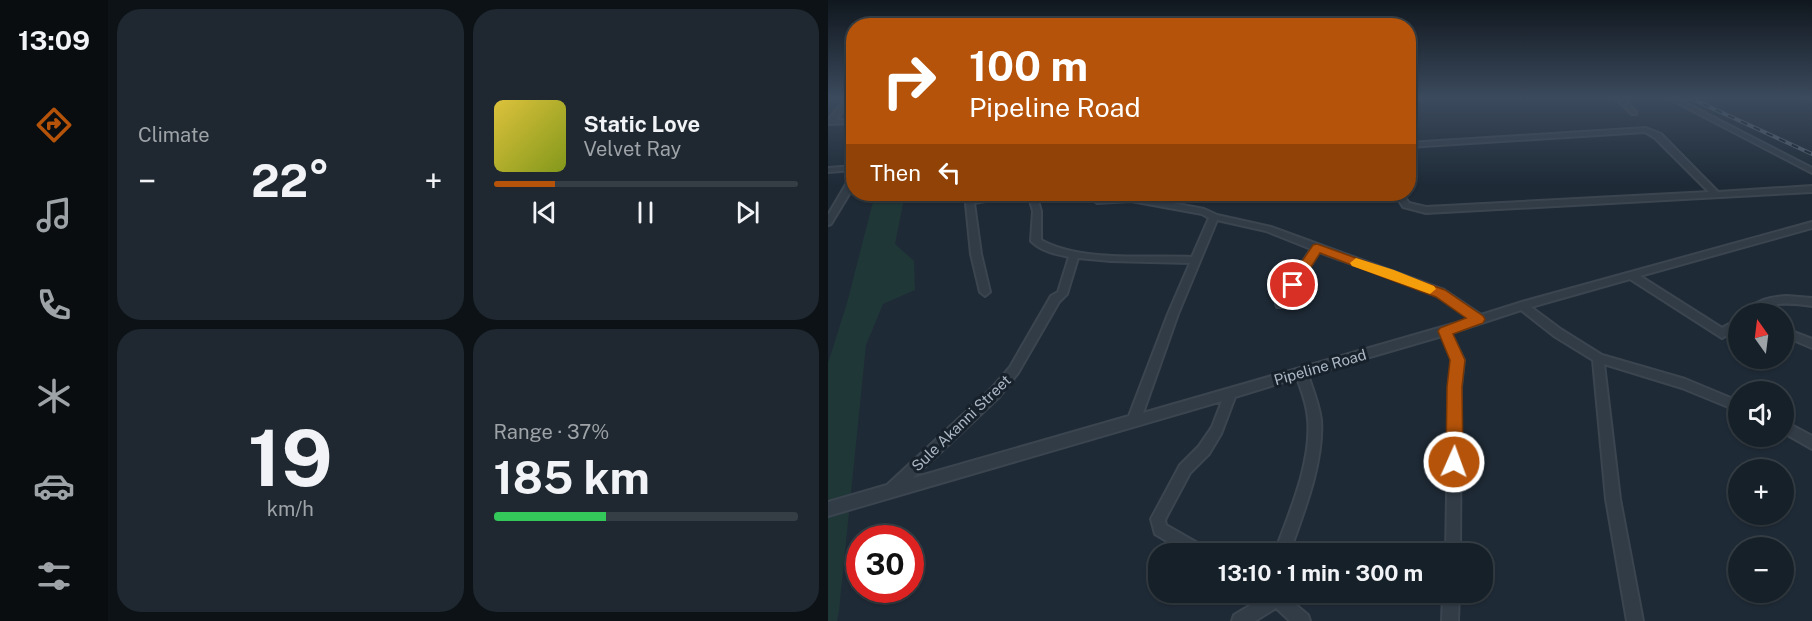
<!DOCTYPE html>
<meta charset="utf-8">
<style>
body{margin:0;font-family:"Public Sans",sans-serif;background:#1f2830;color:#f1f3f6;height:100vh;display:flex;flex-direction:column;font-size:22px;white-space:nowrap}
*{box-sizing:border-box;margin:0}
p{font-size:20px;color:#9ea3a8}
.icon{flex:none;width:33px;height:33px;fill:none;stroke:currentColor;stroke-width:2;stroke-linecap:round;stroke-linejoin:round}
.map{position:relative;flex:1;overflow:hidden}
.sheet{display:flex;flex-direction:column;gap:9px;padding:9px;background:#0c1216;width:720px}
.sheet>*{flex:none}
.banner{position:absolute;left:18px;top:18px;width:570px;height:183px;border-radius:24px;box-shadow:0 2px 4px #0004,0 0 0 2px #353e45;background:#b45309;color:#fff;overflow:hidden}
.needle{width:39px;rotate:346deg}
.tools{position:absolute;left:900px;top:303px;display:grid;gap:12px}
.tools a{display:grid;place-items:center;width:66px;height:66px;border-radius:50%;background:#162028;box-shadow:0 2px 4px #0004,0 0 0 2px #353e45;font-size:30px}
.speed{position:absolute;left:18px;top:525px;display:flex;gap:12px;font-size:30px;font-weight:700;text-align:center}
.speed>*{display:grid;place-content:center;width:78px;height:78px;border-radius:50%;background:#162028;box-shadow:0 2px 4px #0004,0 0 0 2px #353e45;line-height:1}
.speed .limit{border:9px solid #d22;background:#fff;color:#111}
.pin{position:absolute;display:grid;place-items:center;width:51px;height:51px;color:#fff;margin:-26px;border:3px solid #fff;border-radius:50%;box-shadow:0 2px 6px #0007}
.me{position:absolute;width:66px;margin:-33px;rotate:2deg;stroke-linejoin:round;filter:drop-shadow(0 0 4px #0008)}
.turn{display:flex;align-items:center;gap:21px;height:126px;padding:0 24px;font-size:27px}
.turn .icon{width:78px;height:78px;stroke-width:2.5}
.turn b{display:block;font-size:42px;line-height:51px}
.then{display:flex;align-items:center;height:57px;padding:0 24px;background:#0003;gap:12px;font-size:22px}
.big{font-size:45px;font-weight:700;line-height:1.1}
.sheet .widget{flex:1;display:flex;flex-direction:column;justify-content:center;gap:9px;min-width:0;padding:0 21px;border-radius:24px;background:#1f2830}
.sheet .dial{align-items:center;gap:0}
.dial b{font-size:78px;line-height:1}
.song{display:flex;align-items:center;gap:18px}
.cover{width:72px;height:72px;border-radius:9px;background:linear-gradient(135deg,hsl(50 70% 55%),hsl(70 70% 35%))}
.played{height:6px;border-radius:3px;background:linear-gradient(90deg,#b45309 20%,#353e45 20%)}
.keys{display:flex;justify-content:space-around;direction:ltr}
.heat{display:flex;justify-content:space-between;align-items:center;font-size:33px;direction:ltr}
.charge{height:9px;border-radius:4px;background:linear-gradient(90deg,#34c759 37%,#353e45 0)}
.sheet .tiles{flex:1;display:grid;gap:9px;grid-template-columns:repeat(2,1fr)}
.trip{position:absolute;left:320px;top:543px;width:345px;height:60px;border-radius:24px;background:#162028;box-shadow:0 2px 4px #0004,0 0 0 2px #353e45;font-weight:700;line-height:60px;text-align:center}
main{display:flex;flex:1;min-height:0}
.dock{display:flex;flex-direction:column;width:108px;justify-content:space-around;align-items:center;background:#090d10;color:#9ea3a8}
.dock .icon{width:42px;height:42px}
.dock .current{color:#b45309}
.dock b{font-size:27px;color:#f1f3f6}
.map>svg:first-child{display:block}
.green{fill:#203737}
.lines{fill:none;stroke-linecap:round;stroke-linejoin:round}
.minor-casing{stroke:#3b4550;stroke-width:4}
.major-casing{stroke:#3b4550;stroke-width:3}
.minor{fill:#323c47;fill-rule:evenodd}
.major{fill:#4f5b67;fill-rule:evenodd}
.rail-casing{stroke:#53606e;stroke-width:4}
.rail{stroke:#17212b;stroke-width:2;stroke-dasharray:7;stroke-linecap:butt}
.route{fill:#b45309;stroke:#753606;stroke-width:1.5}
.slow{fill:#f59e0b}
.labels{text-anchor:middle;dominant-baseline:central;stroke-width:6;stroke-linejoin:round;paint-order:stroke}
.street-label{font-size:15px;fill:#abb7c4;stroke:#17212b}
</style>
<main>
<nav class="dock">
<b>13:09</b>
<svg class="icon current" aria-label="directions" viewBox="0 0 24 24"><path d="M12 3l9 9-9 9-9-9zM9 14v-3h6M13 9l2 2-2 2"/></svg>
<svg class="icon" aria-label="music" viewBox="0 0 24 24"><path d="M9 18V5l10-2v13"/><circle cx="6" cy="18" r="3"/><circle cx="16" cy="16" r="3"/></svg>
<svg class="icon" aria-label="phone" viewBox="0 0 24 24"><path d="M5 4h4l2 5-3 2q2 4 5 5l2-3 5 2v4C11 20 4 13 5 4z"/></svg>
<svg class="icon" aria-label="climate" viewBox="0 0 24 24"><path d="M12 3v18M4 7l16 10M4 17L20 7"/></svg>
<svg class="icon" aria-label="car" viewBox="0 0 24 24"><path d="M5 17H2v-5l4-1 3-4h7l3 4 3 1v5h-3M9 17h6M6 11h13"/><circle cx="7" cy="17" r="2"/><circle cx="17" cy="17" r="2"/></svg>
<svg class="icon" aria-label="filters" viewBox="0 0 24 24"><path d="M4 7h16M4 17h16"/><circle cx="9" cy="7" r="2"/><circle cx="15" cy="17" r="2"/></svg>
</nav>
<section class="sheet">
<div class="tiles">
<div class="widget"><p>Climate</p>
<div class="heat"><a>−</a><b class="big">22°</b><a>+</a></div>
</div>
<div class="widget">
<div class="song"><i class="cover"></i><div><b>Static Love</b><p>Velvet Ray</p></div></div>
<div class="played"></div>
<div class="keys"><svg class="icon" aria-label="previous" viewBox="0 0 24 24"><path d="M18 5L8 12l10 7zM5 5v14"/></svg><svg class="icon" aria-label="pause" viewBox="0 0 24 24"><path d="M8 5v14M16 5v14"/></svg><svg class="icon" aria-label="next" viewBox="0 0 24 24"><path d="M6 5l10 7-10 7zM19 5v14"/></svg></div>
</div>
<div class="widget dial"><b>19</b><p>km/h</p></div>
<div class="widget"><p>Range · 37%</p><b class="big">185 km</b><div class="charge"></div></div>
</div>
</section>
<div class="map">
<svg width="984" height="621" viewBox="0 0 984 621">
<rect width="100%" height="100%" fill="#1e2a36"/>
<path class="green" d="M47 194H77L67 244 86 261 87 290 55 304 38 345 11 611 9 621H0V363L19 303Z"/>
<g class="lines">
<defs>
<g id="minor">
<path d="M18 98H25L8 120 26 119V123L0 124V120Z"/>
<path d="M788 98H795L808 112V114H804Z"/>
<path d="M840 98H848L984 168V173Z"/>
<path d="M818 128 833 134 890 192 984 186V192L598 213 575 207 567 194H575L581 203 598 207 881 192 827 138 817 132 580 147V143Z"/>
<path d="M26 166V170L0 172V168Z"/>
<path d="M23 176H26V186L3 224 0 225V215Z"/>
<path d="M137 194H145L146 198 170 194H185L181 197 146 203 153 254 162 292 157 296 152 292 143 254Z"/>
<path d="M200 194H208L213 211V240C251 262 320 255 364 257L381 218 374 214 303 201 269 203 265 200 269 197 303 195 376 209 389 215 443 227 616 290 653 315 694 302 984 222V228L812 276 894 328 910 319V328L894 338 802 279 703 307 734 330 774 355 857 379 910 401V411L854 388 776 364 792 499 815 621H799L778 499 765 360 726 336 693 310 623 333 636 360 633 387 632 554H618L621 387 624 360 614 336 480 375C485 390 491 404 493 420 496 463 475 514 461 554H446C461 514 484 462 480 419 479 404 474 392 469 378L407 397 393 434 381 454 362 473 339 516 337 520 338 525 380 549 382 554H360L327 534 323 519 352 465 371 446 384 427 394 401 0 516V502L59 485 163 389 182 367 223 296 230 292 241 257C227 254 213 251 203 241L205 211ZM389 220 438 231 483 249 449 301 448 304 449 307H457L491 252C529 267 570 277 607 295 619 301 631 311 642 319L315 413 350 314ZM250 258 283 261 362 263 340 314 301 416 85 478 171 397 190 373 231 302 239 294Z"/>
<path d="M959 296 984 298V306C971 304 957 302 944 305 931 308 930 314 916 314 927 300 942 297 959 296Z"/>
<path d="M956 328 984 339V348L956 336Z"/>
<path d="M956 421 984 436V449L956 433Z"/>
<path d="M435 592 454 593 480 615 482 621H462L448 608 427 621H404L406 615 436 597Z"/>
<path d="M615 592H631L630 621H614Z"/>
</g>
<path id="major" d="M979 98H984V101Z"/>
</defs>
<use href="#minor" class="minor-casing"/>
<use href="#major" class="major-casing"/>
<use href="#minor" class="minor"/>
<use href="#major" class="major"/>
<defs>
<path id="rail" d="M862 98 984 154"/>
</defs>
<use href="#rail" class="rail-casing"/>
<use href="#rail" class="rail"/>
</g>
<linearGradient id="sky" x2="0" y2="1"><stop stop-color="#10171e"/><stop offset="0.53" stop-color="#3b4a5d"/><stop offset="1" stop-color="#3b4a5d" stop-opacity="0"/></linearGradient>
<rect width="984" height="185" fill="url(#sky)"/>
<path class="route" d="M489 244 617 290 655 316 657 319 655 323 625 334 637 360 634 387 635 462 632 468 626 470 620 468 618 462 619 387 622 360 610 331 612 328 638 318 608 297 492 253 469 289H460L458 285 460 282 485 245Z"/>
<path class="slow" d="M528 258 566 270 606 286 608 289 602 294 524 266 522 263Z"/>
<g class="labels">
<g class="street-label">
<text transform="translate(492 367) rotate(-16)">Pipeline Road</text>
<text transform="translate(133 423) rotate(-44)">Sule Akanni Street</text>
</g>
</g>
</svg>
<div class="tools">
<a><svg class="needle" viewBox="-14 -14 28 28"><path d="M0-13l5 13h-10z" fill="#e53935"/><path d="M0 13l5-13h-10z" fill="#9ea3a8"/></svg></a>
<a><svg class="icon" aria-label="sound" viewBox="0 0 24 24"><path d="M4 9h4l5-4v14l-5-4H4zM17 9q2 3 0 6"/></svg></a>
<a>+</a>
<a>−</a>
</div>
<div class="speed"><div class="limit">30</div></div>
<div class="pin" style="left:465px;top:285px;background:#d93025"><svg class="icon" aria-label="arrive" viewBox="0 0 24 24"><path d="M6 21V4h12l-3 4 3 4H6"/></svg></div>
<svg class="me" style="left:626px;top:462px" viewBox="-20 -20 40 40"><circle r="17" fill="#b45309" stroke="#fff" stroke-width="3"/><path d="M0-11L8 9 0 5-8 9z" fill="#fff"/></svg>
<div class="trip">13:10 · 1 min · 300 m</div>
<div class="banner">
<div class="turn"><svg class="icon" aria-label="right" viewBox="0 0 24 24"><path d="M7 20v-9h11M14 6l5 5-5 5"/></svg><div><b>100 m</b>Pipeline Road</div></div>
<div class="then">Then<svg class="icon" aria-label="left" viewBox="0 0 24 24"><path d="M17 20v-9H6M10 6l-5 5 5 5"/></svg></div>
</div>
</div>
</main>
